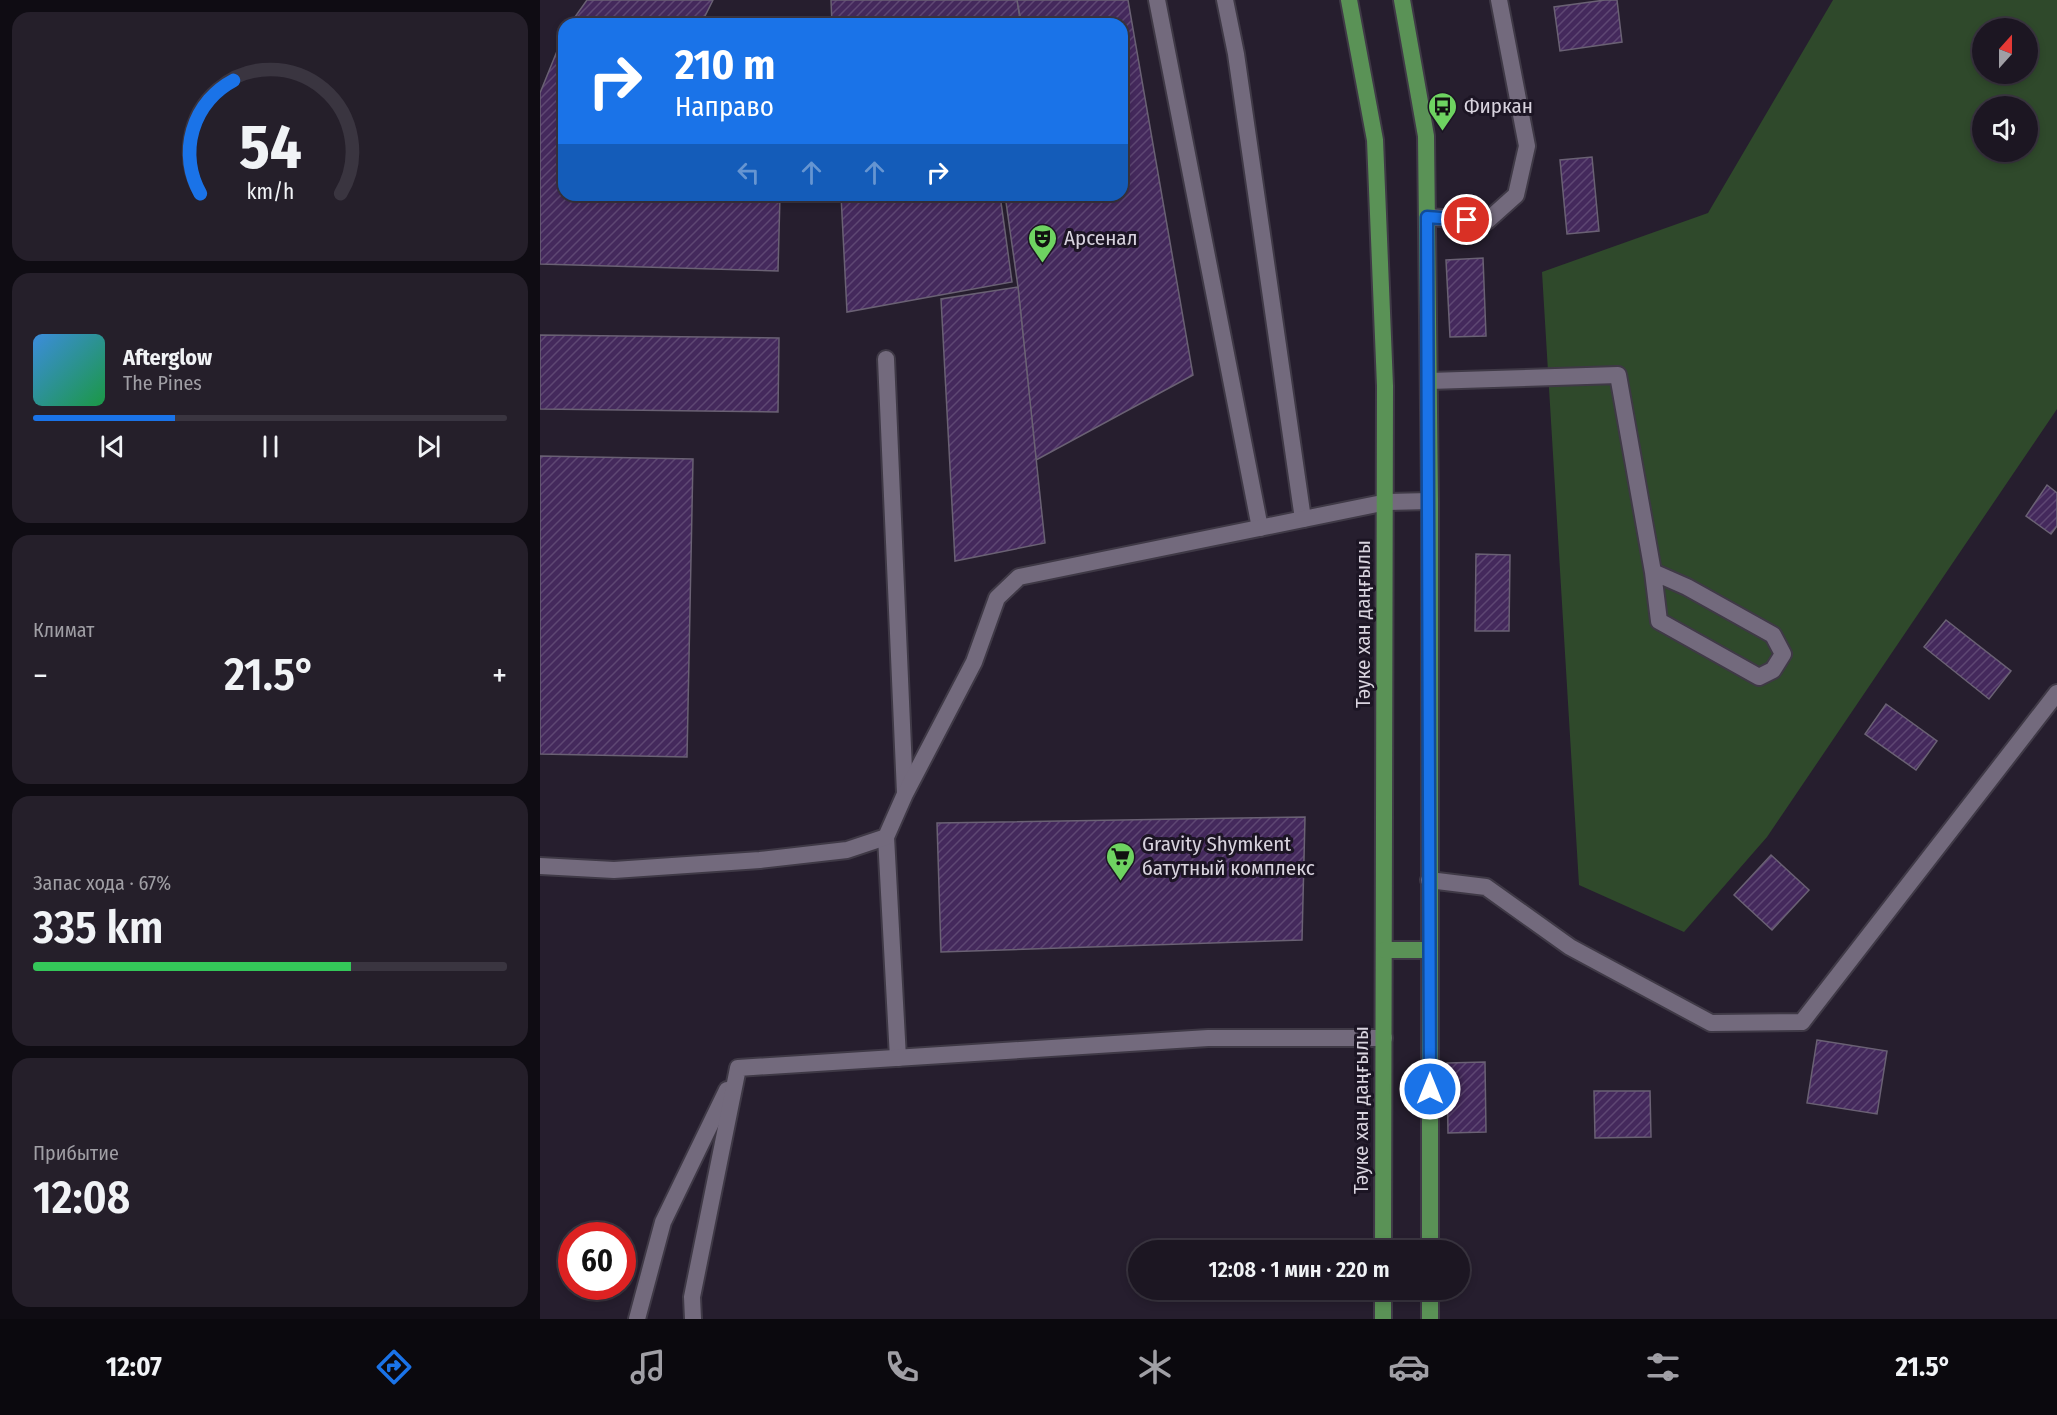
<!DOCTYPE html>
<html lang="ru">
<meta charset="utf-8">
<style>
body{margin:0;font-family:"Fira Sans Condensed",sans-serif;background:#251f2a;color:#f1f3f6;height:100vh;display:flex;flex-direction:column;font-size:22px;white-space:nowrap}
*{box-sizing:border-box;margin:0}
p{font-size:20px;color:#a09fa5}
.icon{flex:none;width:33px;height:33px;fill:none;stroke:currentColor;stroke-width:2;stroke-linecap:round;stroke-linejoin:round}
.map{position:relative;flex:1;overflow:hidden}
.details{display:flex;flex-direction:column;gap:12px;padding:12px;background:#0f0c13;width:540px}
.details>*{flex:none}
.top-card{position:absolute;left:18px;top:18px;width:570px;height:183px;border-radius:18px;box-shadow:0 3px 9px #0003,0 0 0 2px #3a3540;background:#1a73e8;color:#fff;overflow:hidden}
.needle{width:39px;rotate:21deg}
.controls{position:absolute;left:1432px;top:18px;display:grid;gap:12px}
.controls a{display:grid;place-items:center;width:66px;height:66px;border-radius:50%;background:#1c1622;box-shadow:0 3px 9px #0003,0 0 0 2px #3a3540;font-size:30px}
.speed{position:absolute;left:18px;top:1222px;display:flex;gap:12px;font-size:30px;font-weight:700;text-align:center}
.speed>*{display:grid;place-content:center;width:78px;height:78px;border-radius:50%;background:#1c1622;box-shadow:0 3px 9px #0003,0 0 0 2px #3a3540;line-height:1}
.speed .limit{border:9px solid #d22;background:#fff;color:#111}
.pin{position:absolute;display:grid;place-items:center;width:51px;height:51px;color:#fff;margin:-26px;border:3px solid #fff;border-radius:50%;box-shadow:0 2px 6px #0007}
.me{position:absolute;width:66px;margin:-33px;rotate:0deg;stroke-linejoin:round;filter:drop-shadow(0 0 4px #0008)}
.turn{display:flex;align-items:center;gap:21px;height:126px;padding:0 18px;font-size:27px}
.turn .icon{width:78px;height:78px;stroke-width:2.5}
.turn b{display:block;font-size:42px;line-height:51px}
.lanes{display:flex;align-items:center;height:57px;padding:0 18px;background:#0003;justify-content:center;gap:30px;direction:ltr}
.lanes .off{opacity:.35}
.big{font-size:45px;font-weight:600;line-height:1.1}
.details .widget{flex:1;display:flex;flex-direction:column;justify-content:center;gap:9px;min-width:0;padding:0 21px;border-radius:18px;background:#251f2a}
.details .dial{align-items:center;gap:0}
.dial svg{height:156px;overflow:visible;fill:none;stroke:#3a3540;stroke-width:7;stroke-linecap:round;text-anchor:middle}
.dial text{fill:#f1f3f6;stroke:none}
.song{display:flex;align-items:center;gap:18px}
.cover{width:72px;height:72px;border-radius:9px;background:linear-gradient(135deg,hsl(210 70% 55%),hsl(140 70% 35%))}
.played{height:6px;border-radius:3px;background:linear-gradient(90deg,#1a73e8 30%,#3a3540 30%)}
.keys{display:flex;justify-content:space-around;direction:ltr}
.heat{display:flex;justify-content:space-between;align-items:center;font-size:33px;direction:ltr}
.charge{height:9px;border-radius:4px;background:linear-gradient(90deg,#34c759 67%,#3a3540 0)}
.trip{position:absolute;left:588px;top:1240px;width:342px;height:60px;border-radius:30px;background:#1c1622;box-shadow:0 3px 9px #0003,0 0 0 2px #3a3540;font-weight:600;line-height:60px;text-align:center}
.menu{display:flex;height:96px;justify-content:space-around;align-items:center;background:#0b090e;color:#a09fa5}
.menu .icon{width:42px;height:42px}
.menu .selected{color:#1a73e8}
.menu b{font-size:27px;color:#f1f3f6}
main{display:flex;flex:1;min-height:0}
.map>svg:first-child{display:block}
.green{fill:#2f492b;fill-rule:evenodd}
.building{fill:url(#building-hatch);stroke:#6a6174;stroke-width:1.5}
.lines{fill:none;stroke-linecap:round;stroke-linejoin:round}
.service-casing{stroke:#3f3946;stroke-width:20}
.minor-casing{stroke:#3f3946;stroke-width:20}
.primary-casing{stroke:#3f3946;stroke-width:20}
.service{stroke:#736a7d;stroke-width:16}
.minor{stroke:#736a7d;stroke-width:16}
.primary{stroke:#5a9256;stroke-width:16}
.route-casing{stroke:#114b97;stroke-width:15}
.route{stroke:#1a73e8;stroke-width:10}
.labels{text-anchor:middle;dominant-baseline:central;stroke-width:6;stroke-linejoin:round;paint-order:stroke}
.poi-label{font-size:21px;fill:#d8d3de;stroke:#1c1524;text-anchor:start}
.street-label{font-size:21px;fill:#d8d3de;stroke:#1c1524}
</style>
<main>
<section class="details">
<div class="widget dial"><svg viewBox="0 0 100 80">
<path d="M14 69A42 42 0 1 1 86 69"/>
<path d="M14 69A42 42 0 0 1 31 11" stroke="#1a73e8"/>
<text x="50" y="56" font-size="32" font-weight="700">54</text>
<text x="50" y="72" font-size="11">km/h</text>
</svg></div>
<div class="widget">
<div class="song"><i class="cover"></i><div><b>Afterglow</b><p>The Pines</p></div></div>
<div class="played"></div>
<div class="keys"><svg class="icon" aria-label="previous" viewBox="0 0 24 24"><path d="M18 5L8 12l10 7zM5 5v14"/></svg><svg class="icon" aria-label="pause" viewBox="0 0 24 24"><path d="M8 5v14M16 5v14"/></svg><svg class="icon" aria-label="next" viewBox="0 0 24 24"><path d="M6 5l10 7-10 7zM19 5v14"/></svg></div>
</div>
<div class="widget"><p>Климат</p>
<div class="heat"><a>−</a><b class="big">21.5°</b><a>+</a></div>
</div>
<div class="widget"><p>Запас хода · 67%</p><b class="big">335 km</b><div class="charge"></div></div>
<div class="widget"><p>Прибытие</p><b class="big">12:08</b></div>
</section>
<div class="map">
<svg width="1517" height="1319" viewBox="0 0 1517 1319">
<defs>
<pattern id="building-hatch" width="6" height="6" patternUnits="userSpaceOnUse" patternTransform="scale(1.5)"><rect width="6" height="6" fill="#44295c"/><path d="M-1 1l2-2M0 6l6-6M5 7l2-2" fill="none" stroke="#5e4773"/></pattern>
</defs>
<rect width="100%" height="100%" fill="#261e2e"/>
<path class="green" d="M1293 0H1517V409L1227 837 1144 932 1039 885 1002 272 1168 213ZM1443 28H1488V74H1443ZM1443 106H1488V152H1443Z"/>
<g class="building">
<path d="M47 0H173L161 24H30Z"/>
<path d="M291 0H477L480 19 436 24H292Z"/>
<path d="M477 0H588L653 375 496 460 478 287 465 195H582V24H463L481 21Z"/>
<path d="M1065 0H1077L1082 42 1020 51 1014 7Z"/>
<path d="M24 34V195H240L238 271 0 264V93Z"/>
<path d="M1052 157 1059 231 1027 234 1020 160Z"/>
<path d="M301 195H460L472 282 307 312Z"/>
<path d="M943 258 946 336 910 337 906 260Z"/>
<path d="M478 287 505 543 415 561 401 299Z"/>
<path d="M0 335 239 338 238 412 0 409Z"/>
<path d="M0 456 153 459 147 757 0 754Z"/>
<path d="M1507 485 1517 493V526L1511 534 1486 516Z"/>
<path d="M936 554 970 555 969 631H935Z"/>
<path d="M1406 620 1471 671 1449 699 1384 647Z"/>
<path d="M1346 704 1397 741 1376 770 1325 734Z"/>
<path d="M765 817 762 940 401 952 397 823Z"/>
<path d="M1231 855 1269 890 1232 930 1194 895Z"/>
<path d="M1277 1040 1347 1051 1337 1114 1267 1103Z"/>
<path d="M945 1062 946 1132 908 1133 907 1063Z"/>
<path d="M1054 1091H1110L1111 1137 1055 1138Z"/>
</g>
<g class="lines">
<defs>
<g id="service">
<path d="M617 0 720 528"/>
<path d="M685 0 696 54 763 519"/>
<path d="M346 359 365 793"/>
<path d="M889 381 1078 375 1113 572 1119 621 1219 677 1233 670 1243 654 1233 635 1147 587 1113 572"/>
<path d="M346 837 358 1058"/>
<path d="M0 866 74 870 220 860 307 850 346 837 365 794 434 662 457 598 479 577 847 502 890 501"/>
<path d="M97 1319 123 1222 187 1090"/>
<path d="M153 1319 152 1297 198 1068 668 1038H844"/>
</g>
<g id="minor">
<path d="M887 217 947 221 976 195 987 146 959 0"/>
<path d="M889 880 946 887 1030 947 1171 1023 1262 1022 1517 693"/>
</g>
<g id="primary">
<path d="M809 0 835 140 845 386 843 1251"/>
<path d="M862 0 886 136 890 501V1251"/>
<path d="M844 950H890"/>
<path d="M890 1290V1319"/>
<path d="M843 1319V1290"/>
</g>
</defs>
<use href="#service" class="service-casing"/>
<use href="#minor" class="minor-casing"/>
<use href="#primary" class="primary-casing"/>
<use href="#service" class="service"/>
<use href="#minor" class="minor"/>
<use href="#primary" class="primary"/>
</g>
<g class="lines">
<defs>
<path id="route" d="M890 1089 887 217 927 220"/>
</defs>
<use href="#route" class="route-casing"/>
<use href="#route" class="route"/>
</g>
<defs>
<symbol id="bus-pin" viewBox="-11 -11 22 30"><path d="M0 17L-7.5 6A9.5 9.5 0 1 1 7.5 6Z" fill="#6ed361" stroke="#1c1524"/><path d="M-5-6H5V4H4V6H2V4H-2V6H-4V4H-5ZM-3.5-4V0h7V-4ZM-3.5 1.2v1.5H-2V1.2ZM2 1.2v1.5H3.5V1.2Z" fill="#111"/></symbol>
<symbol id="theatre-pin" viewBox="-11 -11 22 30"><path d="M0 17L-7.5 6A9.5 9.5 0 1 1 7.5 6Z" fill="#6ed361" stroke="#1c1524"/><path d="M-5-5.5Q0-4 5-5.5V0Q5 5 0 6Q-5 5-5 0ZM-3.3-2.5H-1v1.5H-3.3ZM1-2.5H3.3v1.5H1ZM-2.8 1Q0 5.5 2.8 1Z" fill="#111"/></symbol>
<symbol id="supermarket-pin" viewBox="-11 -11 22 30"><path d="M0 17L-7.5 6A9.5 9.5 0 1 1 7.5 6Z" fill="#6ed361" stroke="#1c1524"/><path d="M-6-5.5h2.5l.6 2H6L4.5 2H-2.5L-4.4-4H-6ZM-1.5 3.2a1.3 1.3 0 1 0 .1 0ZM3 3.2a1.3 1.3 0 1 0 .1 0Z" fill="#111"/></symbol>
</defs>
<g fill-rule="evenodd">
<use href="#bus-pin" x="886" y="90" width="33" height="45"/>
<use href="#theatre-pin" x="486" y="222" width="33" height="45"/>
<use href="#supermarket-pin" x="564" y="840" width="33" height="45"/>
</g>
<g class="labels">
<g class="poi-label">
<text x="924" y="106">Фиркан</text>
<text x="524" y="238">Арсенал</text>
<text x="602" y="844">Gravity Shymkent<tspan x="602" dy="24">батутный комплекс</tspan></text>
</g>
<g class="street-label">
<text transform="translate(823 624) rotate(-90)">Тәуке хан даңғылы</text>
<text transform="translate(821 1110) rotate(-90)">Тәуке хан даңғылы</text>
</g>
</g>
</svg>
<div class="controls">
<a><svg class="needle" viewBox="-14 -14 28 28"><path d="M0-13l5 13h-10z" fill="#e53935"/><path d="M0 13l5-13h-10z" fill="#a09fa5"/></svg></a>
<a><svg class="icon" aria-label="sound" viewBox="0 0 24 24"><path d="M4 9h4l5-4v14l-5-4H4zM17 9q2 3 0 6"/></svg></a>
</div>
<div class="speed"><div class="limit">60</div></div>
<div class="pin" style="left:927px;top:220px;background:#d93025"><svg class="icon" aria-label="arrive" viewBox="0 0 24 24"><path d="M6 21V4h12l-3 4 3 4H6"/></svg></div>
<svg class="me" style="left:890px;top:1089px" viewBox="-20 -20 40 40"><circle r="17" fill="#1a73e8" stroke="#fff" stroke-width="3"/><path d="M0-11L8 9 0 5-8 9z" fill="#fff"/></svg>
<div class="trip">12:08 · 1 мин · 220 m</div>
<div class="top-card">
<div class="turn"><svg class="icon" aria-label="right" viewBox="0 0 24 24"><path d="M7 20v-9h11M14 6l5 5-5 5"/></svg><div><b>210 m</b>Направо</div></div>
<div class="lanes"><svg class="icon off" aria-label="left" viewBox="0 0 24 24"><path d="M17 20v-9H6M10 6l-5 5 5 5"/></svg><svg class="icon off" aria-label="ahead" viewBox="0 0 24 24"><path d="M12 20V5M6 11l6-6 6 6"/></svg><svg class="icon off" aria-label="ahead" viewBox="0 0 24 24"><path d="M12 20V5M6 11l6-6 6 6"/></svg><svg class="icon" aria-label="right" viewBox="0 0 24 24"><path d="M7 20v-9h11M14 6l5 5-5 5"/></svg></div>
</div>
</div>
</main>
<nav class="menu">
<b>12:07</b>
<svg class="icon selected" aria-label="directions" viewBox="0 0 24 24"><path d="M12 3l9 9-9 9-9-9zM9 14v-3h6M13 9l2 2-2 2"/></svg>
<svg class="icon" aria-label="music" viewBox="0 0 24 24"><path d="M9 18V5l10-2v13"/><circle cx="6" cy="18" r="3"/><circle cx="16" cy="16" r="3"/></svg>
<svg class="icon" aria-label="phone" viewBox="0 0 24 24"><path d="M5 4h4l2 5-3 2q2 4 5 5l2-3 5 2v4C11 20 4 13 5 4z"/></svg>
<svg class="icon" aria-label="climate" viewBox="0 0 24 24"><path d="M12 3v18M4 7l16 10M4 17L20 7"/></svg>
<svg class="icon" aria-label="car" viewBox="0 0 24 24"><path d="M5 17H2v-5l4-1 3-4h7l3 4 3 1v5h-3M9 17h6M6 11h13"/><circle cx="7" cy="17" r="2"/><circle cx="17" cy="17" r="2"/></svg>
<svg class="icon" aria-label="filters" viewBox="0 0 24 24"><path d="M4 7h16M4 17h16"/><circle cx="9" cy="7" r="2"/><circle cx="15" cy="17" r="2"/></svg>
<b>21.5°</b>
</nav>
